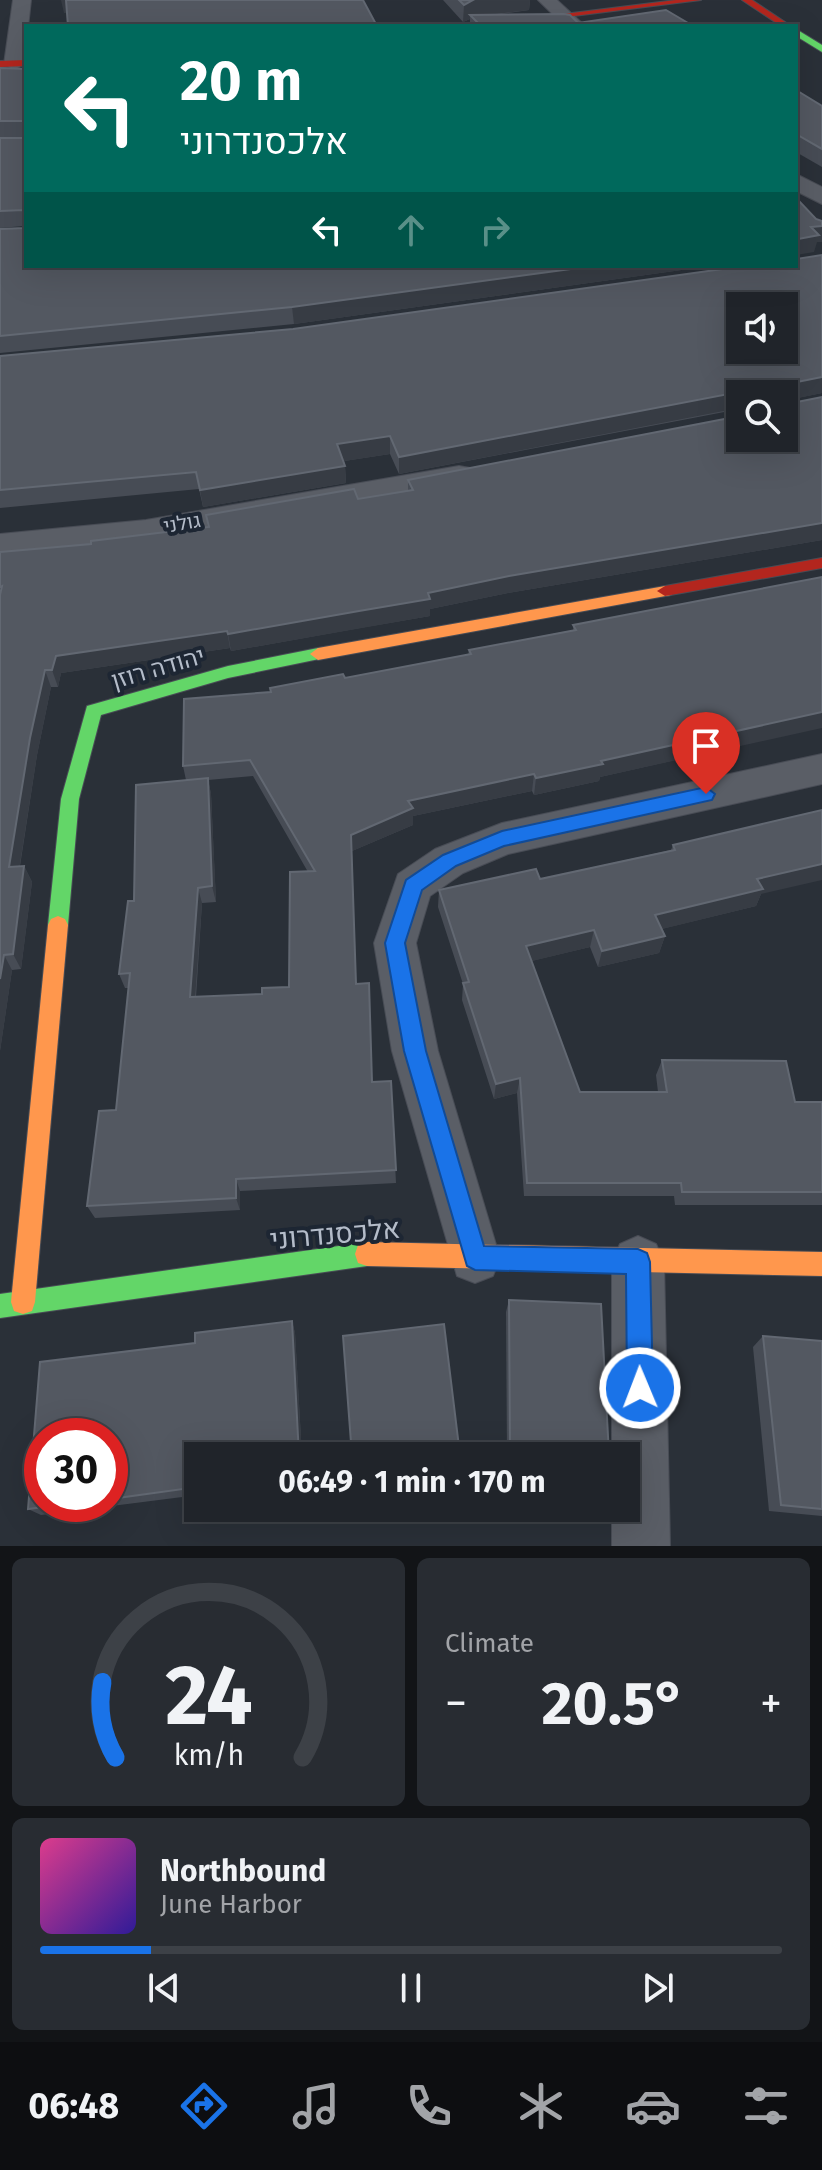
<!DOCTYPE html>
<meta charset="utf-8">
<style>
body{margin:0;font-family:"Fira Sans",Heebo,sans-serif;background:#282c32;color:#f1f3f6;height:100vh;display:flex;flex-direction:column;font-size:30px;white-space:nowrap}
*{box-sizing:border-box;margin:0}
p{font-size:26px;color:#a2a4a8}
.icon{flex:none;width:44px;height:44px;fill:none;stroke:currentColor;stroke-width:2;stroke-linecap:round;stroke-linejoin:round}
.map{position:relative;height:1546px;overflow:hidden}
.details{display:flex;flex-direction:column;gap:12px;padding:12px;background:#121417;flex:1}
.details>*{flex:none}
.guide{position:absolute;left:24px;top:24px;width:774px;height:244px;border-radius:0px;box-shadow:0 8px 32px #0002,0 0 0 2px #3d4147;background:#00695c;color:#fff;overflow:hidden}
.fabs{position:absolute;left:726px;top:292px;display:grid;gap:16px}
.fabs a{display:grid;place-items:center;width:72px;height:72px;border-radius:0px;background:#20242a;box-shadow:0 8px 32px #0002,0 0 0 2px #3d4147;font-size:40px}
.speed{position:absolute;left:24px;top:1418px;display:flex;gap:16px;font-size:40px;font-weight:700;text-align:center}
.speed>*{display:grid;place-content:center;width:104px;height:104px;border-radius:50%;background:#20242a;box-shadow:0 8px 32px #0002,0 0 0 2px #3d4147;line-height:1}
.speed .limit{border:12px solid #d22;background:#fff;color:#111}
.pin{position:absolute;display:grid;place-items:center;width:68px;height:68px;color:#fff;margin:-82px -34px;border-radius:50% 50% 50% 0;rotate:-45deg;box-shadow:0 0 8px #0007}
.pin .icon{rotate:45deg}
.me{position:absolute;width:88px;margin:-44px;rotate:359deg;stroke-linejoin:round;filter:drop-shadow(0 0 6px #0008)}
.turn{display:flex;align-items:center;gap:28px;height:168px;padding:0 24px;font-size:36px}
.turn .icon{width:104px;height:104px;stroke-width:2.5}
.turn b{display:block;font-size:56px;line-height:68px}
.lanes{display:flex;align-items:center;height:76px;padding:0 24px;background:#0003;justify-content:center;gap:40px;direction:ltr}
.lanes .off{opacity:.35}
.big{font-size:60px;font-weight:700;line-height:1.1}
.details .widget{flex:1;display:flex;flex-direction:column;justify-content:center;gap:12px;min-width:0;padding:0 28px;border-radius:12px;background:#282c32}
.details .dial{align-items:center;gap:0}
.dial svg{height:208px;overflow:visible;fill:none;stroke:#3d4147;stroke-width:7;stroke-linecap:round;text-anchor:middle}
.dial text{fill:#f1f3f6;stroke:none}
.song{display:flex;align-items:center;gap:24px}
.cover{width:96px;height:96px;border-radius:12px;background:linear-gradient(135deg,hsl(330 70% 55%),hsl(250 70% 35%))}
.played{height:8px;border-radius:4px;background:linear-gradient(90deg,#1a73e8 15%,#3d4147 15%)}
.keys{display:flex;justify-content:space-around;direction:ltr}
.heat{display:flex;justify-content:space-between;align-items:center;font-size:44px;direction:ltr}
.details .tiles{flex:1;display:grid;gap:12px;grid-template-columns:1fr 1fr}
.widget:last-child{grid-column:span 2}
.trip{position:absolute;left:184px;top:1442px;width:456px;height:80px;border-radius:0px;background:#20242a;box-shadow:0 8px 32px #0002,0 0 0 2px #3d4147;font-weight:700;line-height:80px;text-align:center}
.tabs{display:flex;height:128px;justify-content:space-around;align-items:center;background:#0d0e11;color:#a2a4a8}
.tabs .icon{width:56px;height:56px}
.tabs .on{color:#1a73e8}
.tabs b{font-size:36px;color:#f1f3f6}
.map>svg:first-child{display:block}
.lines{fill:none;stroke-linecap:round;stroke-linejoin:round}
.street-casing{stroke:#484c55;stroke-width:2}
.fast-casing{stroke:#484c55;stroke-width:2}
.slow-casing{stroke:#484c55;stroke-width:2}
.jam-casing{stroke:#484c55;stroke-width:2}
.street{fill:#5a5e66;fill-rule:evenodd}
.fast{fill:#63d668;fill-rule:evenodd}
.slow{fill:#ff974d;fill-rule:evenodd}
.jam{fill:#b3261e;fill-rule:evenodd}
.wall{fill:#474c55;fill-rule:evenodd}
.shaded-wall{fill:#373c44}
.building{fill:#535861;stroke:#626872;stroke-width:2;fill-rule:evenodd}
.route{fill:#1a73e8;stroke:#114b97;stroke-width:2}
.labels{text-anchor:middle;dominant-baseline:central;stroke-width:8;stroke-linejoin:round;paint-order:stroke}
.far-street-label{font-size:20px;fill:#b4bcc9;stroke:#1d2633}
.street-label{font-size:24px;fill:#b4bcc9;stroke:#1d2633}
.near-street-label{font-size:28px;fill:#b4bcc9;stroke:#1d2633}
</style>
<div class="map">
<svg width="822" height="1546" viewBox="0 0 822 1546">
<rect width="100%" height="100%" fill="#2a3038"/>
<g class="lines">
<defs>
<g id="street">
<path d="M13 0H31L24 64 14 70 4 64Z"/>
<path d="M538 0H557L585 26H565Z"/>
<path d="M796 174 822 187V204L796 191Z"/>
<path d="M459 466 470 468 474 475 470 482 146 540 0 554V534L146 520Z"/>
<path d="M822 754V784L508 854 463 873 430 896 416 943 438 1051 500 1258 493 1276 475 1283 457 1276 392 1051 374 943 398 874 435 849 502 823Z"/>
<path d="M638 1236 656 1244 664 1262 670 1546H612V1508H626V1456H612V1262L620 1244Z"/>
</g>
<g id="fast">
<path d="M796 29 822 45V52L796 36Z"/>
<path d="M318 648 324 650 326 654 324 658 228 678 101 715 79 799 68 925 65 931 58 934 51 931 48 925 61 799 87 706 228 666Z"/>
<path d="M367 1242 376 1245 379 1254 376 1263 367 1266 0 1318V1294Z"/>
</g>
<g id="slow">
<path d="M665 586 673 591 671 595 318 660 310 654 318 648Z"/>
<path d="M58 916 65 919 68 925 35 1302 32 1311 23 1314 14 1311 11 1302 48 925 51 919Z"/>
<path d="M367 1242 822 1252V1276L367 1266 358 1263 355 1254 358 1245Z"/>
</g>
<g id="jam">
<path d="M676 0H701L495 26H469Z"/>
<path d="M742 0H752L791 26H781Z"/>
<path d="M26 60V66L0 67V61Z"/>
<path d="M822 558V568L665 596 657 591 665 586Z"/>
</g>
</defs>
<use href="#street" class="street-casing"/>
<use href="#fast" class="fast-casing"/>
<use href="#slow" class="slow-casing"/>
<use href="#jam" class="jam-casing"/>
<use href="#street" class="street"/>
<use href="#fast" class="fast"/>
<use href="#slow" class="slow"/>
<use href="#jam" class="jam"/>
</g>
<g class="wall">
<path d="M443 0H530L529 10 494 15 578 23 470 26V19L463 22Z"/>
<path d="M0 68 710 266 294 324 0 353V229L24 228V226L0 228V138H24L0 137Z"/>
<path d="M796 90 822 106V167L796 152Z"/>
<path d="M822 255V393L787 400V404L822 397V540L508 593 430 609V616L360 628 231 651 230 648 61 673 58 687H51L37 755 20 866H24L32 882 21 969 12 970 0 1051V552L91 544 208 527 206 515 358 499 408 491V480L740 438 784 394H740V409L399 474 390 454 344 461 345 466 346 483 203 507 199 489 0 508V356L293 329Z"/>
<path d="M573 625 786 735 600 777 599 781 534 795 532 791 413 816V825L352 851 356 984 373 1082 391 1081 396 1183 240 1191V1210L95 1218 87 1206 116 1110 129 988H125L119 974 134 901 186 780 183 766 270 692 468 655 469 650 573 630ZM253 776 308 872 289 987 262 994 196 997 202 903 216 902 211 794 208 780Z"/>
<path d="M673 845 761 894 756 906 661 929 665 936 659 953 598 967 590 947 531 961 580 1092H658L656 1075 662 1060 795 1102H822V1205H675L674 1196H524L517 1093 494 1099 462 1000 463 984 438 907 439 890 540 879 671 850Z"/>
<path d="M509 1300 609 1455V1456H507L506 1312Z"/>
<path d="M292 1321 295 1333 302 1456H198V1495L41 1515 28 1509 40 1362 195 1343V1333ZM42 1436H110V1504H42Z"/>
<path d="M763 1336 822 1341V1516L769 1511 753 1347Z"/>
<path d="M459 1447 457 1455 449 1456H352Z"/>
</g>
<g class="shaded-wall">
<path d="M61 0H66L68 13H64Z"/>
<path d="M473 0H530L529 10 472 17 470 15V19L463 22 464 5Z"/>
<path d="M822 226V242H817L814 252 796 255 798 239 811 227Z"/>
<path d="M593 266H710L294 324 292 307Z"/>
<path d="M822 377V393L784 401 787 384Z"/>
<path d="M744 391 743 394H740L739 408 399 474V457Z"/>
<path d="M390 436V454L338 462 337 444Z"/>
<path d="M345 466 346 483 203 507 200 490Z"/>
<path d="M822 523V540L508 593 430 609V616L231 651 228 634 509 576Z"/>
<path d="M227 631 230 648 61 673 58 687 52 670 56 656Z"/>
<path d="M45 670 51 687 37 755 17 883 9 867 30 738Z"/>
<path d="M822 712V728L600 777 599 781 534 795 536 778 601 761Z"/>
<path d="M534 774 532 791 413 816V825L352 851 357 999 351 835 408 801Z"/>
<path d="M208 778 211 794 216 902 212 886Z"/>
<path d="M822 864V880L761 894 756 906 650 932 655 915 757 879Z"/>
<path d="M24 866 32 882 21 969 13 954Z"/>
<path d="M198 888 202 903 194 1012 190 997Z"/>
<path d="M594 930 590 947 524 963 526 946Z"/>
<path d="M665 936 659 953 598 967 602 951Z"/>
<path d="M4 955 12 970 0 1051V979Z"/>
<path d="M520 1078 517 1093 494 1099 496 1084Z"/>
<path d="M236 1179 240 1191V1210L236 1198Z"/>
<path d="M292 1321 295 1333 302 1456H299Z"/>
</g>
<g class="building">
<path d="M66 0H363L377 26H68Z"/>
<path d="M459 0H473L464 5Z"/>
<path d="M666 10 693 26H468L480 25 470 15 564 14 570 15 578 23Z"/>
<path d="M0 68 26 69V266H593L292 307 0 336V229L24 228V210L0 211V138H24V121H0Z"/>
<path d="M796 90 822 106V149L796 134Z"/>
<path d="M796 201H799L816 219 822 221V226L811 227 819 235 798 239 797 247H796Z"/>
<path d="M822 255V377L787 384V404L822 397V523L509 576 428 593 430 599 359 611 228 634 227 631 56 656 52 670H45L30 738 9 867 24 866 13 954 4 955 0 979V595L2 586 0 587V552L91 544V541L209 527 206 515 354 489 358 499 413 490 408 480 740 416V438H784V394H747L744 391 399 457 390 436 337 444 345 466 200 490 196 472 0 490V356L293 329 744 266H796V259ZM740 306H784V350H740Z"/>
<path d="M822 577V712L601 761 603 764 536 778 534 774 408 801 413 808 351 835 356 984 369 983 372 1082 391 1081 396 1170 236 1179V1198L87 1206 99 1111 116 1110 130 973 119 974 128 901H134L136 785 208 778 212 886 198 888 190 997 262 994V988L289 987 290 872 315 871 250 760 183 766 184 699 271 692 270 688 343 674 345 678 471 654 469 650 576 630 573 625Z"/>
<path d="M822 810V864L757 879 763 889 655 915 665 936 602 951 594 930 526 946 580 1092H667L662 1060 786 1061 795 1102H822V1192H682L681 1183H527L520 1078 496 1084 463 983 469 982 439 890 536 869 540 879 675 850 673 845Z"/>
<path d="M509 1300 601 1304 609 1455 510 1450Z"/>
<path d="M292 1321 299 1456H198V1487L110 1499V1436H42V1504H67L28 1509 40 1362 195 1343V1333Z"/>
<path d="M444 1324 459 1447 388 1456H352L343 1336Z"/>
<path d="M763 1336 822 1341V1509L781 1505Z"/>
</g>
<path class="route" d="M706 787 715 794 712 800 504 846 456 866 422 890 405 943 426 1051 484 1246 638 1249 647 1253 650 1262 653 1388 649 1397 640 1401 630 1397 627 1388 626 1274 475 1270 467 1266 404 1051 385 943 406 880 443 855 502 831Z"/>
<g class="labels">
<g class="far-street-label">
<text transform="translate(182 523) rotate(-10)">גולני</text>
</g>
<g class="street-label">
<text transform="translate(158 668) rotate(-16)">יהודה רוזן</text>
</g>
<g class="near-street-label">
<text transform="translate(335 1234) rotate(-5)">אלכסנדרוני</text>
</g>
</g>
</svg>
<div class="fabs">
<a><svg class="icon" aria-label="sound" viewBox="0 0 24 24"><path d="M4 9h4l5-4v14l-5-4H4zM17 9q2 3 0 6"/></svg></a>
<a><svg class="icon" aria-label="search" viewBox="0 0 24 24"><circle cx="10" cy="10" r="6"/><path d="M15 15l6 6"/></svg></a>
</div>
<div class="speed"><div class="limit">30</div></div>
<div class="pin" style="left:706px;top:794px;background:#d93025"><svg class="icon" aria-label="arrive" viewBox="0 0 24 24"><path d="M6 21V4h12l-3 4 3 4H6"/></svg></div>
<svg class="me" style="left:640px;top:1388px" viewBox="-20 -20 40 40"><circle r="17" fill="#1a73e8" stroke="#fff" stroke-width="3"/><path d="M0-11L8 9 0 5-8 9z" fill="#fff"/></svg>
<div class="trip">06:49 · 1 min · 170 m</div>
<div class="guide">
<div class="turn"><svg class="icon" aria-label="left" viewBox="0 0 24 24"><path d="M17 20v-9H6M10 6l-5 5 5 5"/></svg><div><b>20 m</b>אלכסנדרוני</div></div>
<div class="lanes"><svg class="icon" aria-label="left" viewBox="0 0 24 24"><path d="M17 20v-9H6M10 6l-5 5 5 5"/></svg><svg class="icon off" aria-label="ahead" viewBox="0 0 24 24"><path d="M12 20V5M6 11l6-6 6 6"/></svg><svg class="icon off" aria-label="right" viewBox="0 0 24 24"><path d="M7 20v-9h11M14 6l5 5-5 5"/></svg></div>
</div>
</div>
<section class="details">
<div class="tiles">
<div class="widget dial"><svg viewBox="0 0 100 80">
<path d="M14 69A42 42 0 1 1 86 69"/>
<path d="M14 69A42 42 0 0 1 9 40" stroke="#1a73e8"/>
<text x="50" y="56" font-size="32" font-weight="700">24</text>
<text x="50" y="72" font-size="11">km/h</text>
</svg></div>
<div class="widget"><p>Climate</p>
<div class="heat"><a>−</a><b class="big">20.5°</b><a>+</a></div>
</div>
<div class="widget">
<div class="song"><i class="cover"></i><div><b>Northbound</b><p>June Harbor</p></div></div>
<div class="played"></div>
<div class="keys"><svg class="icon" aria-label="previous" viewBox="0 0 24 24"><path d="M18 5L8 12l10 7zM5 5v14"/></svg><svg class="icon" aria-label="pause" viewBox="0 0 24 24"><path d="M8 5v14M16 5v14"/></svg><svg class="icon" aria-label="next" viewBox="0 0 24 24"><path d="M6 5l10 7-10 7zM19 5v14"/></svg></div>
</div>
</div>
</section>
<nav class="tabs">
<b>06:48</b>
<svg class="icon on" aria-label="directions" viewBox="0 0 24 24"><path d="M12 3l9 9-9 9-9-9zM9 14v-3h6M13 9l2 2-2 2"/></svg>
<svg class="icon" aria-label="music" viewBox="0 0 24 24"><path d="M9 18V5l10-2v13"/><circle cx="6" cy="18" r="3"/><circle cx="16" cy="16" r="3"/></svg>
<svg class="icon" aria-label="phone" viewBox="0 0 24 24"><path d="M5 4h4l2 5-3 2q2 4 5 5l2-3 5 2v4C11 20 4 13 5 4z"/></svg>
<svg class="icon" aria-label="climate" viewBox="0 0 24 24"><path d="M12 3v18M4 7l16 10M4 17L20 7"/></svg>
<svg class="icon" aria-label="car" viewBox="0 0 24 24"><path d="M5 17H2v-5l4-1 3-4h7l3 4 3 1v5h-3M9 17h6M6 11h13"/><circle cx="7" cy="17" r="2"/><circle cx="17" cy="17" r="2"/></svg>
<svg class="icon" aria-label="filters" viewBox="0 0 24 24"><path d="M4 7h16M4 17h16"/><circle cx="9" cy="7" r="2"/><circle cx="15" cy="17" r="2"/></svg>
</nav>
